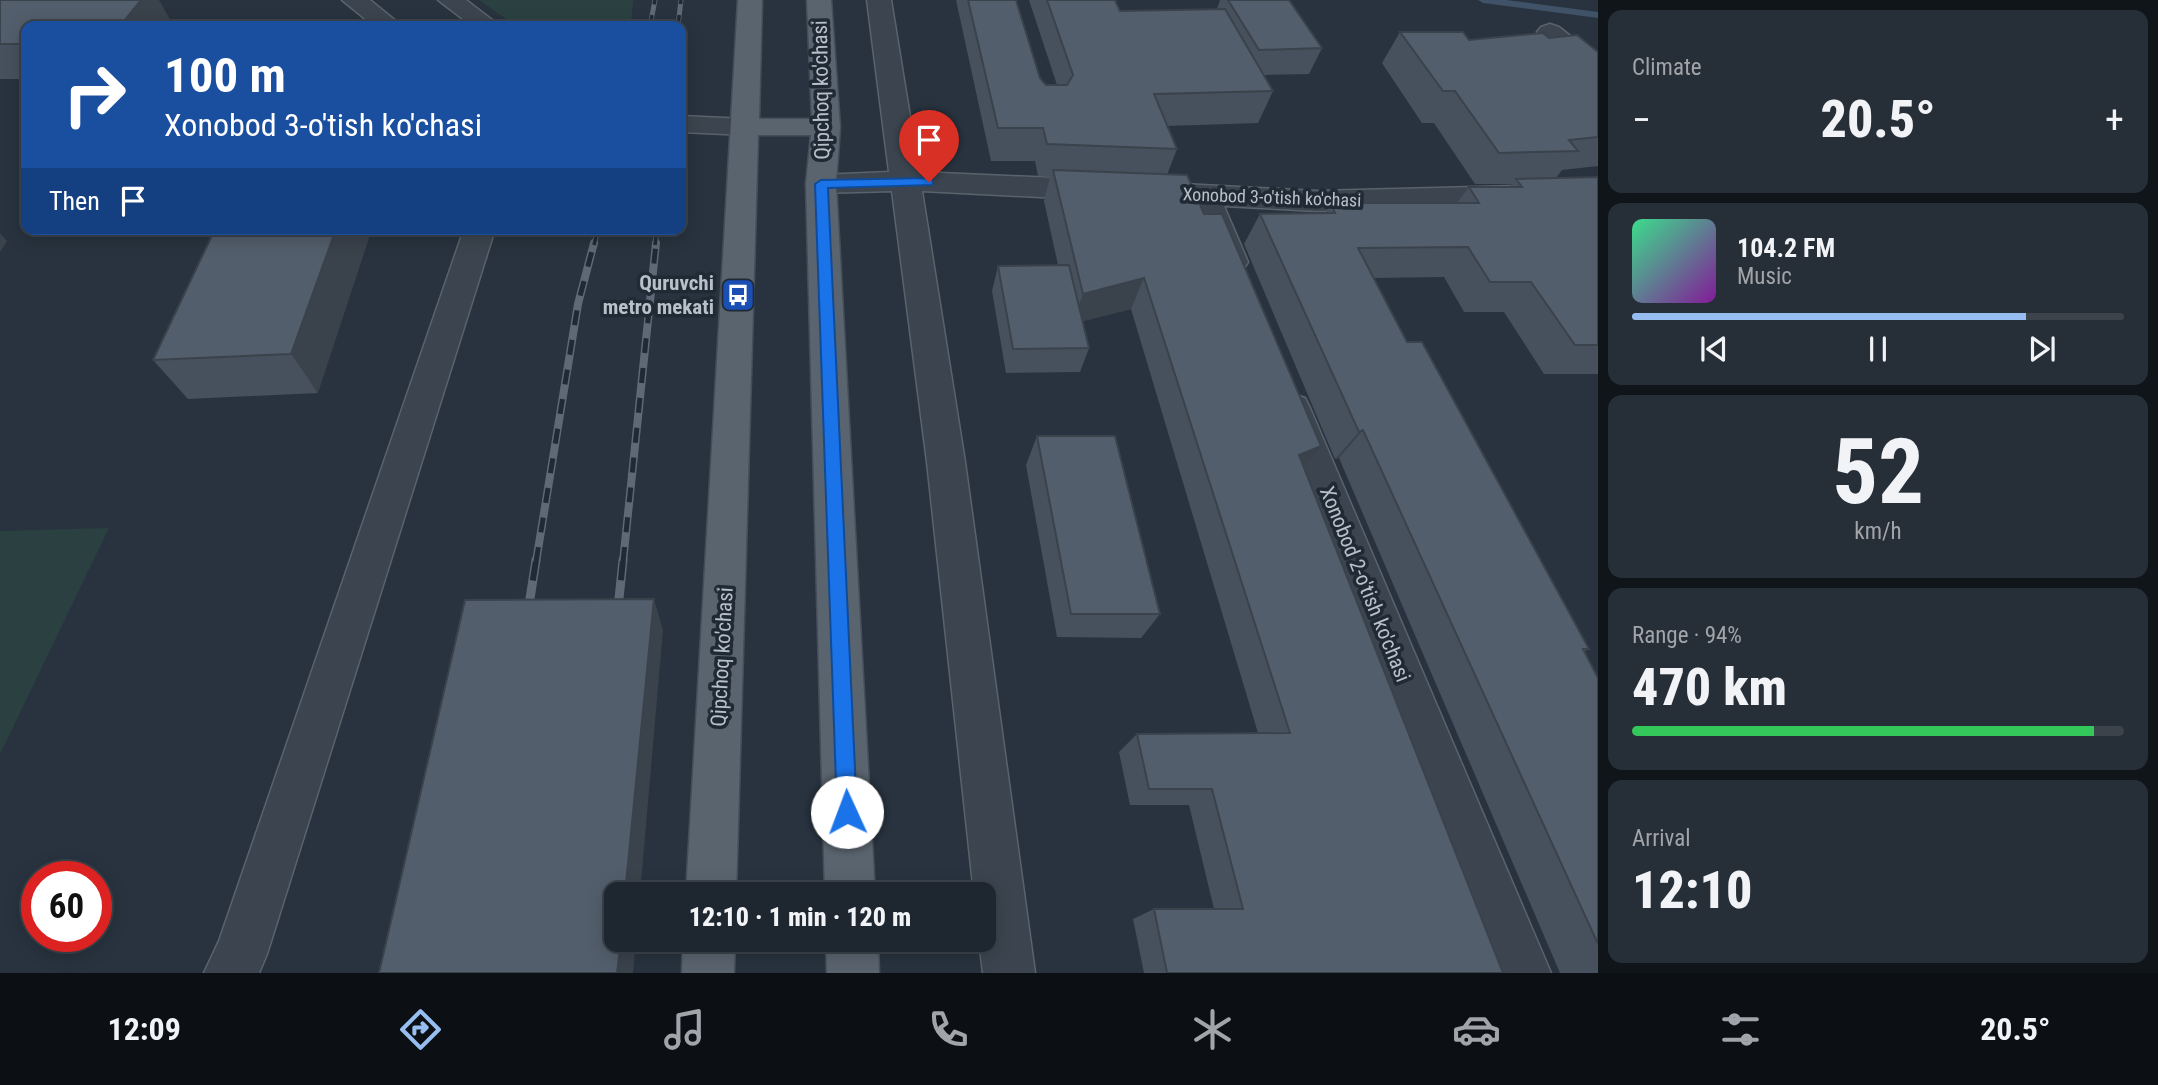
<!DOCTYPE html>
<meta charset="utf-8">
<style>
body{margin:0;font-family:"Roboto Condensed",sans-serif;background:#262e37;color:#f1f3f6;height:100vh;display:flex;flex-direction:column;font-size:26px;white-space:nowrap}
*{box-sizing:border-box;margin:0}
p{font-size:23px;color:#a1a5aa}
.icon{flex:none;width:38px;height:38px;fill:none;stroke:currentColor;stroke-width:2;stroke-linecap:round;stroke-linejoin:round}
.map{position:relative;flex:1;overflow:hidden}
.panel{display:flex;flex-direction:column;gap:10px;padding:10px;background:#10151a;width:560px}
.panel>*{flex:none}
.banner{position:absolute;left:21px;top:21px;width:665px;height:214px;border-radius:14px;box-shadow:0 4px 18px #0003,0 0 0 2px #3c434b;background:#1a4fa0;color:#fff;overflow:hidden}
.speed{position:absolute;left:21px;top:861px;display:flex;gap:14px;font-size:35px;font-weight:700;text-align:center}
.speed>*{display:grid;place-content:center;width:91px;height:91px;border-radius:50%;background:#1e262f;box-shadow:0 4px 18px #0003,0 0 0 2px #3c434b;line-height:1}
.speed .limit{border:10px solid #d22;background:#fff;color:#111}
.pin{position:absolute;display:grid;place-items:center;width:60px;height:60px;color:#fff;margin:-72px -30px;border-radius:50% 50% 50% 0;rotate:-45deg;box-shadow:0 0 7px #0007}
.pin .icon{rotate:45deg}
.me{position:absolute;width:77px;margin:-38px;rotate:358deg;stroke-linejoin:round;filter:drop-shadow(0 0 5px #0008)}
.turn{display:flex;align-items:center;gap:24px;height:147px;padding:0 28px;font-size:32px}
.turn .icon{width:91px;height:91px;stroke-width:2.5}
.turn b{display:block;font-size:49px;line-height:60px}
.then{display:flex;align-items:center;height:66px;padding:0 28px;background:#0003;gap:14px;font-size:26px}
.big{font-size:52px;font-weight:800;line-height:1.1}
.panel .tile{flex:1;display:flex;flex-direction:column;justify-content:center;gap:10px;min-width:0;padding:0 24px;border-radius:14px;background:#262e37}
.panel .dial{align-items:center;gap:0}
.dial b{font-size:91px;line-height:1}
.song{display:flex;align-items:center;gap:21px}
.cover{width:84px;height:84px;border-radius:10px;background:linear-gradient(135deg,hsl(150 70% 55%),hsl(290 70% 35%))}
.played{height:7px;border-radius:4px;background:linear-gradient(90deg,#96bef1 80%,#3c434b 80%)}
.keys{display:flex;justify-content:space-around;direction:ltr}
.heat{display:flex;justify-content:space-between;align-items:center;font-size:38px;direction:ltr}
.charge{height:10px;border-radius:5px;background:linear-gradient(90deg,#34c759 94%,#3c434b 0)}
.trip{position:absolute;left:604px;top:882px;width:392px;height:70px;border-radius:14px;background:#1e262f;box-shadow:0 4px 18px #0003,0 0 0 2px #3c434b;font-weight:800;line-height:70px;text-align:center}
.dock{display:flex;height:112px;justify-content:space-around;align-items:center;background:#0c0f13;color:#a1a5aa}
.dock .icon{width:49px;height:49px}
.dock .on{color:#96bef1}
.dock b{font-size:32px;color:#f1f3f6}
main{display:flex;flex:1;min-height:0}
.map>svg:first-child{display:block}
.green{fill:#2b4141}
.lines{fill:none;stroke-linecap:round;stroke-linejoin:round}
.stream{fill:#3f5267;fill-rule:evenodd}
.minor-casing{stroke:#59636c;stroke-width:3}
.major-casing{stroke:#454e58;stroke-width:3}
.minor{fill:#3c454f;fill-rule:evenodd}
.major{fill:#5a646f;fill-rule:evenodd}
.rail-far2-casing{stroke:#5e6976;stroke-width:5}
.rail-far1-casing{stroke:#5e6976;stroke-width:8}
.rail-casing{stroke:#5e6976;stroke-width:9}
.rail-far2{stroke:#202a34;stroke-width:3.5;stroke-dasharray:11;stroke-linecap:butt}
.rail-far1{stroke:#202a34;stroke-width:5;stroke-dasharray:15;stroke-linecap:butt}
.rail{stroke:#202a34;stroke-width:6;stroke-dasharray:19;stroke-linecap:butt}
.wall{fill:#47515d}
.shaded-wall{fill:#3a424c}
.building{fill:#535e6c;stroke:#3a424c;stroke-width:2}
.route{fill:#1a73e8;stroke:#114b97;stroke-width:2}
.labels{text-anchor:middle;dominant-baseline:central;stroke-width:7;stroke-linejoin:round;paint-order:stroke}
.far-street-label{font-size:18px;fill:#b8c0c9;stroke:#202a34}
.street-label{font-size:21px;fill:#b8c0c9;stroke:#202a34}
.poi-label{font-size:21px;font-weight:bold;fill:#b8c0c9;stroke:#202a34;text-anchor:end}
</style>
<main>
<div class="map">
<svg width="1598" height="973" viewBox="0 0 1598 973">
<rect width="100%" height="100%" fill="#28333f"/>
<g class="green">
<path d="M479 0H633L631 26H516Z"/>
<path d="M109 528 0 754V531Z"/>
</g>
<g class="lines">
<path class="stream" d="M1478 0H1506L1598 12V18L1483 3Z"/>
<defs>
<g id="minor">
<path d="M342 0H370L402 26H374Z"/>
<path d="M438 0H466L500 26H472Z"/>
<path d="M867 0H891L919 172 1099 180 1110 183 1114 190 1110 197 1099 200 922 191 965 462 1035 973H983L979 940H984V894H974L927 462 892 191 821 193 811 191 806 184 811 177 821 175 889 172Z"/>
<path d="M1550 24 1559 27 1598 58V79L1589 77 1541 37 1537 32 1541 27Z"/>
<path d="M681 116 746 119 756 121 760 127 756 133 746 135 681 132Z"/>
<path d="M1183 184 1317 191 1598 184V204L1317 211 1224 206 1248 262 1243 270 1232 273 1221 270 1216 262 1194 204 1172 201 1168 194 1172 187Z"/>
<path d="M464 229H495L267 954 259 973H204L219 941Z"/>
<path d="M1292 394 1305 398 1310 408 1551 973H1499L1274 408 1279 398Z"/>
</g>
<g id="major">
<path d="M738 0H762L759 119H812L807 0H831L840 127 836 184 875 894H825L806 184 811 135H758L736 894H686Z"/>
<path d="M683 940H735L734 973H682Z"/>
<path d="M826 940H878L879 973H827Z"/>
</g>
</defs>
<use href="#minor" class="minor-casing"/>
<use href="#major" class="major-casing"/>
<use href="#minor" class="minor"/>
<use href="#major" class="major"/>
<defs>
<g id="rail-far2">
<path d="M650 26 655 0"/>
<path d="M678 26 681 0"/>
<path d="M594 245 598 229"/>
<path d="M655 245 657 229"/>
</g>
<g id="rail-far1">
<path d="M536 562 578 304 594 243"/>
<path d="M623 562 656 243"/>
</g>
<g id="rail">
<path d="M527 618 536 560"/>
<path d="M617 618 623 560"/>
</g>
</defs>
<use href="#rail-far2" class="rail-far2-casing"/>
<use href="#rail-far1" class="rail-far1-casing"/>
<use href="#rail" class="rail-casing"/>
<use href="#rail-far2" class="rail-far2"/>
<use href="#rail-far1" class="rail-far1"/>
<use href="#rail" class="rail"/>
</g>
<g class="wall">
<path d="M0 0 171 21 168 26H26V79H0Z"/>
<path d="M956 0H1016L1040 78 1046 85H1057L1029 0H1115L1120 11 1217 9 1220 0H1289L1322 48 1309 74 1264 75 1273 91 1258 123 1167 126 1177 149 1167 175 1304 467 1503 973H1144L1133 919 1154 909H1214L1189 805H1130L1119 752 1137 734 1258 733 1131 309 1083 321 1089 348 1080 372 1006 373 992 291 998 266 1058 265 1044 201 1050 177 1038 176 1035 161H991Z"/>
<path d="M1400 32 1469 40 1549 38 1598 52V166L1562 170 1556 178 1598 177V374H1544L1504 312H1464L1444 277 1374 278 1407 342 1589 649 1584 652 1598 678V973H1560L1339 458 1335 459 1244 244 1260 214 1325 213 1331 203H1457L1469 187H1509L1512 184H1475L1434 123H1422L1382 63Z"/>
<path d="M215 229 318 393 188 399 153 360Z"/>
<path d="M1037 436 1160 614 1141 638 1057 637 1026 465Z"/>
</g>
<g class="shaded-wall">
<path d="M141 0H159L171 21 168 26H120Z"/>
<path d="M336 229H372L318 393 291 354Z"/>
<path d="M0 233 7 241 0 252Z"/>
<path d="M1144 278 1131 309 1072 324 1083 294Z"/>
<path d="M1363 430 1339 458 1335 459 1359 432Z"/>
<path d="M1321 446 1298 474 1299 455Z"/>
<path d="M654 599 663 630 640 894H625Z"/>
<path d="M621 940H636L633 973H617Z"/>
</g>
<g class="building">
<path d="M0 0H141L120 26H26V44H0Z"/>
<path d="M968 0H1016L1040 78 1046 85H1067L1073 75 1047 0H1115L1120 11 1225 9 1273 91 1154 94 1177 149 1047 144 1043 128H998Z"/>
<path d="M1228 0H1289L1322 48 1259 50Z"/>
<path d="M1400 32H1463L1469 40 1543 33 1549 38 1577 35 1598 52V137L1569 140 1578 151 1499 153 1455 91H1443Z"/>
<path d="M1053 170 1187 175 1204 214H1222L1321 446 1299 455 1503 973H1167L1154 909H1243L1212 789H1149L1137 734 1290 733 1144 278 1083 294Z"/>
<path d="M1598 177V345H1575L1531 282H1490L1468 247 1358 248 1407 342H1422L1589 649H1583L1598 678V944L1363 430 1359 432 1260 214 1335 213 1331 203H1479L1469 187H1522L1516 179Z"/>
<path d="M215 229H336L291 354 153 360Z"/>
<path d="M1069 265 1089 348 1013 349 998 266Z"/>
<path d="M1037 436H1115L1160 614H1071Z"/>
<path d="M654 599 625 894H616V940H621L617 973H379L465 600Z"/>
</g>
<path class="route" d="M929 178 933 179V185L828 188 857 812 854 819 847 822 840 819 837 812 815 184 821 180Z"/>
<defs>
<symbol id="bus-square" viewBox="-11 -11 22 22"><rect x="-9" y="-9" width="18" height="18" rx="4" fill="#1a4fb4" stroke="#202a34"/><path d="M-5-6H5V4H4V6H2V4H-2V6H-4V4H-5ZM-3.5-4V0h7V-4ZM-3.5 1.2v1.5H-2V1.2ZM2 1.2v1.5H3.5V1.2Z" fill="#fff"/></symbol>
</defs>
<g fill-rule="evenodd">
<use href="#bus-square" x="719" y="276" width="38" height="38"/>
</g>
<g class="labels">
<g class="far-street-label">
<text transform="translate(1272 197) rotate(2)">Xonobod 3-o'tish ko'chasi</text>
</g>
<g class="street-label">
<text transform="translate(821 90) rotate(-91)">Qipchoq ko'chasi</text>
<text transform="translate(1365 584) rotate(68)">Xonobod 2-o'tish ko'chasi</text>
<text transform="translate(722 657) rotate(-87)">Qipchoq ko'chasi</text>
</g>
<g class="poi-label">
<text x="714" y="283">Quruvchi<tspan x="714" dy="24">metro mekati</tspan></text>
</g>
</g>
</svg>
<div class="speed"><div class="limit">60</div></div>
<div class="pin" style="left:929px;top:182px;background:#d93025"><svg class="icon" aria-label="arrive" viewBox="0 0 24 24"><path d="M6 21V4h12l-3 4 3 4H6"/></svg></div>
<svg class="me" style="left:847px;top:812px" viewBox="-20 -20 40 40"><circle r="19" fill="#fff"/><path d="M0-13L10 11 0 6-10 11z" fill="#1a73e8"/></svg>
<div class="trip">12:10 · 1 min · 120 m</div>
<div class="banner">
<div class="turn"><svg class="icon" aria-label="right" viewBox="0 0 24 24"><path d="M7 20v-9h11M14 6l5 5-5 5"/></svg><div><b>100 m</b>Xonobod 3-o'tish ko'chasi</div></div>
<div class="then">Then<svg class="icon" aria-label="arrive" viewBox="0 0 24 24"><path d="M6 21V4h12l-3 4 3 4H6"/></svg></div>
</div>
</div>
<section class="panel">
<div class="tile"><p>Climate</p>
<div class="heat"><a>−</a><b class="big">20.5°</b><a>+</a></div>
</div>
<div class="tile">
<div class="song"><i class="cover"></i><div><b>104.2 FM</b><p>Music</p></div></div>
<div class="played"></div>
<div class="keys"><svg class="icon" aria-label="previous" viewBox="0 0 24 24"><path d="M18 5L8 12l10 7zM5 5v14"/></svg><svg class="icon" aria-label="pause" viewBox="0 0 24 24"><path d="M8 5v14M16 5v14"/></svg><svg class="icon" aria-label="next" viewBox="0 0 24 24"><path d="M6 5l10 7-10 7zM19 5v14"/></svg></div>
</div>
<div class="tile dial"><b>52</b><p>km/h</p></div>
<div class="tile"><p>Range · 94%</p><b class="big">470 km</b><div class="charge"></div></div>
<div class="tile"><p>Arrival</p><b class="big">12:10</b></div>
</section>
</main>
<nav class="dock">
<b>12:09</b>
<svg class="icon on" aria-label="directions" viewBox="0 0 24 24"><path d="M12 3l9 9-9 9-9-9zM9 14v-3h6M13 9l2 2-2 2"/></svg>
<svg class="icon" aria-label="music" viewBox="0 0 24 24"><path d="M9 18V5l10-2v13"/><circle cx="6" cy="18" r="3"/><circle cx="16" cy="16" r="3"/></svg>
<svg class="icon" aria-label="phone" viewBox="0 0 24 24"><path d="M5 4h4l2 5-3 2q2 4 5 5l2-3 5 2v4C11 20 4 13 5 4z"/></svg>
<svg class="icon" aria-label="climate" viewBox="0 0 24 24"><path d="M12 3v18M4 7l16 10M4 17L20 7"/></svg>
<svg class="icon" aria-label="car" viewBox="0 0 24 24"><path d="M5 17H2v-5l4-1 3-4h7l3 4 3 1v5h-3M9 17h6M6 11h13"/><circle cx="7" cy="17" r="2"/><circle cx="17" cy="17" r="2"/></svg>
<svg class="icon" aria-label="filters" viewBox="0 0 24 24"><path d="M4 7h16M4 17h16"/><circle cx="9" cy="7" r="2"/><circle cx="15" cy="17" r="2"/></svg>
<b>20.5°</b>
</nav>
